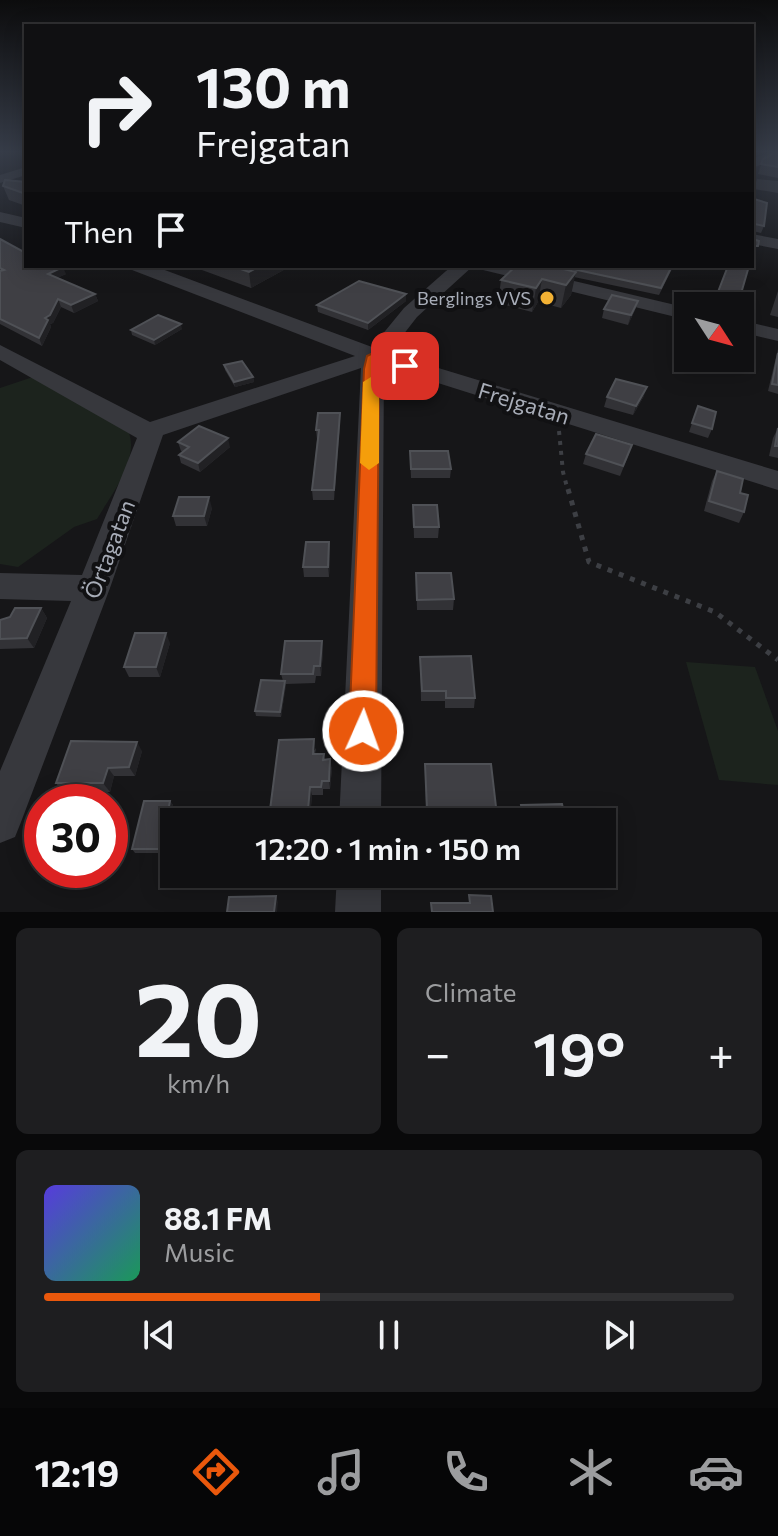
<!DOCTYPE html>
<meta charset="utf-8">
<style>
body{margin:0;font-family:Commissioner,sans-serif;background:#1e1e20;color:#f1f3f6;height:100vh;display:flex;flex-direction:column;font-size:30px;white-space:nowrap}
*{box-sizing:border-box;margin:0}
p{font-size:26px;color:#9c9d9f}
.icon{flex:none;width:44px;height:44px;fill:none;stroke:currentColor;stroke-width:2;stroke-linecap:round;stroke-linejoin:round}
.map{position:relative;height:912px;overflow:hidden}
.side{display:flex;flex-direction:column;gap:16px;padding:16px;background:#09090a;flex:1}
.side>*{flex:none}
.banner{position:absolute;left:24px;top:24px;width:730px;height:244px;border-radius:0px;box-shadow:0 4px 20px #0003,0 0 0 2px #303032;background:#101012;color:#f1f3f6;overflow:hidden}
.needle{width:52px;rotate:126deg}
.buttons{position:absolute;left:674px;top:292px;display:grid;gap:16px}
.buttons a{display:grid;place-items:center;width:80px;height:80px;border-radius:0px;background:#101012;box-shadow:0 4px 20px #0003,0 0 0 2px #303032;font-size:40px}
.speed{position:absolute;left:24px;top:784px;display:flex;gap:16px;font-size:40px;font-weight:700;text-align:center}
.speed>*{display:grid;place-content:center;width:104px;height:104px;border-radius:50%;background:#101012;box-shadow:0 4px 20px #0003,0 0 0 2px #303032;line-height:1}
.speed .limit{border:12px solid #d22;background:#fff;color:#111}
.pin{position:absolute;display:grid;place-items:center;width:68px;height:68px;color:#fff;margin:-34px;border-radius:16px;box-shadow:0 4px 12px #0006}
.me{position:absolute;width:88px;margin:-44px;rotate:2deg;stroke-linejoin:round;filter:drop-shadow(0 0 6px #0008)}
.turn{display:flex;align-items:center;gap:28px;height:168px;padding:0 40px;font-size:36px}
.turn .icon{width:104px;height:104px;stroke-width:2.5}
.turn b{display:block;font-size:56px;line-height:68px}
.then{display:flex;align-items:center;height:76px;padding:0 40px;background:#0003;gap:16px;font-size:30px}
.big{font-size:60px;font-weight:600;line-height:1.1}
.side .widget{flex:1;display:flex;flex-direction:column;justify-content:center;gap:12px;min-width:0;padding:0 28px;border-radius:12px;background:#1e1e20}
.side .dial{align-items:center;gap:0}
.dial b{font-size:104px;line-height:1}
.song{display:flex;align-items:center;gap:24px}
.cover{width:96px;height:96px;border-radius:12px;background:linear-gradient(135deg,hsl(250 70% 55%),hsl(150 70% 35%))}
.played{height:8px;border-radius:4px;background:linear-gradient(90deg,#ea580c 40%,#303032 40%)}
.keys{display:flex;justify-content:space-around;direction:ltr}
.heat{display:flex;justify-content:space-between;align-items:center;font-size:44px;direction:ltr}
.side .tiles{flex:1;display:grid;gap:16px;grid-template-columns:1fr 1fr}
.widget:last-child{grid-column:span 2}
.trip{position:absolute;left:160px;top:808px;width:456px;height:80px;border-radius:0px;background:#101012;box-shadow:0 4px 20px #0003,0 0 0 2px #303032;font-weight:600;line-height:80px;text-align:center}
.tabs{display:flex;height:128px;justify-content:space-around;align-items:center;background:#060607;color:#9c9d9f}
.tabs .icon{width:56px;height:56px}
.tabs .selected{color:#ea580c}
.tabs b{font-size:36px;color:#f1f3f6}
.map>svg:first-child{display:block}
.green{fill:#1c231d}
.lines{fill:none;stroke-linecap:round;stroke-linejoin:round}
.path-far1{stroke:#3d3f44;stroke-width:4;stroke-dasharray:4 6;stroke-linecap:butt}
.path{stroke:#3d3f44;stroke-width:5;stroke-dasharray:5 7;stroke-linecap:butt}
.street{fill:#37383d;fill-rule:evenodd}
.wall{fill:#323236}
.shaded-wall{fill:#212124}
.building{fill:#3f3f44;stroke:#4f5156;stroke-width:2}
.route{fill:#ea580c;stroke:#983908;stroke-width:2}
.slow{fill:#f59e0b}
.poi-dot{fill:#f2b134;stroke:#111113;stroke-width:3}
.labels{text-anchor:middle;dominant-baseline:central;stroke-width:8;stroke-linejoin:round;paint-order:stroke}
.far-poi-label{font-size:18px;fill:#a8adb8;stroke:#111113;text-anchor:end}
.street-label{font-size:22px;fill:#a8adb8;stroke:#111113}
</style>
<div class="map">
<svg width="778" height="912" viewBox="0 0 778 912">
<rect width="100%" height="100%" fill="#161618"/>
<g class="green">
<path d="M36 376 129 433C139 460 110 497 97 519L74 527 18 567 0 564V388Z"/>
<path d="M686 662 755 667 778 731V785L719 780Z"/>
</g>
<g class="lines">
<path class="path-far1" d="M559 431 563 472 568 491"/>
<path class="path" d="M568 489 589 562 715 612 778 660"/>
<g class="street">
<path d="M768 153H778V158L752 168V159Z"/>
<path d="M26 167V175L0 183V175Z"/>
<path d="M0 212 26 218V228L0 222Z"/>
<path d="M752 234 778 239V249L752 244Z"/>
<path d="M129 266H154L372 347 404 308 446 271 453 266H473L417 317 389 353 778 471V490L384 366 381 822H339L361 368 163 435 110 588 21 822 15 837 0 843V771L71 601 0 599V573L82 575 137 438 0 360V345L150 422 355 356 132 270Z"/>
<path d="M480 266H511L688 308V320L483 270Z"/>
<path d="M740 320 778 329V341L740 332Z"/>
<path d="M337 874H381V912H335Z"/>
</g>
</g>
<g class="wall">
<path d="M778 153V178L758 174 763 159Z"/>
<path d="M757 179 778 181V193L754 189Z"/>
<path d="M26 182V206L9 200 3 186Z"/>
<path d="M752 204 764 226 761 233 753 231Z"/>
<path d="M0 239 26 266 66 274 57 278 95 294 98 301 74 313 61 307 53 323 50 324 51 327 42 346 0 324Z"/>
<path d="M191 266H291L251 288Z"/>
<path d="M516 266H682L680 270 672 269 659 295 574 277 571 295 561 308 538 302 532 312 498 303 501 280Z"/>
<path d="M728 266 740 297 737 305 716 300Z"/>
<path d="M778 291V317L770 315Z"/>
<path d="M406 301 368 330 318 312 317 305Z"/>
<path d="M638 301 635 310 628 325 602 318 604 309Z"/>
<path d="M182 329 155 345 132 335 131 330Z"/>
<path d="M778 349V394L768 391Z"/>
<path d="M224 365 253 377 254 382 235 387 225 370Z"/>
<path d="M644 396 633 415 604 407 607 397Z"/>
<path d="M698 406 712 429 708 438 689 432Z"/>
<path d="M340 413V423L334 500H313L312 490 317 440 316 430Z"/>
<path d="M778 428V458L769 456 773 438Z"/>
<path d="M178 442 230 447 200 472 181 463 179 455 183 452 181 451Z"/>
<path d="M410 451 451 469 450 478H411Z"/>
<path d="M586 454H629L620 476 583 464Z"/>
<path d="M717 471 740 493 744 512 739 523 704 511 712 481Z"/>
<path d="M413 505 439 527 438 538H414Z"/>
<path d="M212 508 207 526H176L173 516Z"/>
<path d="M329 542 330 552 329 577H304L303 567Z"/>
<path d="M416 573 454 599 453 610H417Z"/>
<path d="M41 608 47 618 34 648 0 649V620Z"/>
<path d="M170 643 160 677H129L124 667Z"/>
<path d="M323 651 321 676H316L315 683 286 684 281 717 256 716 255 711 283 681 281 674Z"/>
<path d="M420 657 475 698 474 708H445V701H421Z"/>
<path d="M316 748 315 754H324L325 760 332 768 330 789H323V795H312L310 818 280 822 278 818H273L270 810Z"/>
<path d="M142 751 135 776H114L110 792H63L56 783Z"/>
<path d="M425 764 496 807 494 816 426 817Z"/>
<path d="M170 801 173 805 170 817H226L227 822H174V848H163L162 853H135L132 849Z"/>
<path d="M521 805 566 822H521L519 809Z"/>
</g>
<g class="shaded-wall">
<path d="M260 266H291L251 288 249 272Z"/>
<path d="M63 267 66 274 51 281 48 274Z"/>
<path d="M576 272 571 295 561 308 566 285Z"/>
<path d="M542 279 538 302 532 312 536 288Z"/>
<path d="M95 294 98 301 74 313 71 305Z"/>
<path d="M406 294V301L368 330V323Z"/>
<path d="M58 299 61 307 53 323 50 324 51 327 42 346 39 338 45 318Z"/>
<path d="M638 301 635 310 628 325 631 315Z"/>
<path d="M181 324 182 329 155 345 154 340Z"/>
<path d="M253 377 254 382 235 387 234 382Z"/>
<path d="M647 387 644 396 633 415 636 406Z"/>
<path d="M340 413V423L334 500V490Z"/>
<path d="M228 438 230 447 200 472 198 463Z"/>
<path d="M209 497 212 508 207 526 204 516Z"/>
<path d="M329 542 330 552 329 577 328 567Z"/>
<path d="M41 608 47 618 34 648 27 638Z"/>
<path d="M166 633 170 643 160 677 156 667Z"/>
<path d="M322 641 323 651 321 676 320 666Z"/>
<path d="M285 681 286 686 281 717 280 712Z"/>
<path d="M137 742 142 751 135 776 129 767Z"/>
<path d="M330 759 332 768 330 789 329 781Z"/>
<path d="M108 768 114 776 110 792 103 783Z"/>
<path d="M310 787 312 795 310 818 308 810Z"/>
<path d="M170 801 173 805 169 821 167 817Z"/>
<path d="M276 896 278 902 277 912H274Z"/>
</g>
<g class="building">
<path d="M774 153H778V167L761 164 763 159Z"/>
<path d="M5 180 26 182V194L3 186Z"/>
<path d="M754 199 767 203 764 226 755 224 752 227V204Z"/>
<path d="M752 233V239L759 241 758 246H755L752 255Z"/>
<path d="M0 239 26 253V266H62L63 267 48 274 95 294 71 305 58 299 50 315 45 318 48 320 39 338 0 319V271L4 270 0 268Z"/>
<path d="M232 266H260L249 272Z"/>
<path d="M516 266H551L576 272 566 285 542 279 536 288 501 280Z"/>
<path d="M559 266H672L661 288Z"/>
<path d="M728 266H749L740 297 718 292Z"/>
<path d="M359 281 406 294 368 323 317 305Z"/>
<path d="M612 295 638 301 631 315 604 309Z"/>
<path d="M158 315 181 324 154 340 131 330Z"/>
<path d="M778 353V385L772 384Z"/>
<path d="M242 361 253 377 234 382 224 365Z"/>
<path d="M616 379 647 387 636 406 607 397Z"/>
<path d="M698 406 716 412 712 429 692 423Z"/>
<path d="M318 413H340L334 490H312L319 430H316Z"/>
<path d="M199 426 228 438 198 463 179 455 189 447 178 442Z"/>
<path d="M778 428V446H775Z"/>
<path d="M596 434 632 445 623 466 586 454Z"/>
<path d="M410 451H448L451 469H411Z"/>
<path d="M717 471 743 479 740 493 748 495 744 512 709 501Z"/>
<path d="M179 497H209L204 516H173Z"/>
<path d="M413 505H437L439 527H414Z"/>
<path d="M306 542H329L328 567H303Z"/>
<path d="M416 573H451L454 599 417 600Z"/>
<path d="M15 608H41L27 638 0 639V620L10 617Z"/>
<path d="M135 633H166L156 667H124Z"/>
<path d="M285 641H322L320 666H314L313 674H281Z"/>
<path d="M471 656 475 698H446V691H422L420 657Z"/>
<path d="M261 680 285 681 280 712 255 711Z"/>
<path d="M314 739 313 754H324L323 760 330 759 329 781H322L321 787H310L308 810 277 814 275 810H270L279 740Z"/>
<path d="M71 741 137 742 129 767 108 768 103 783H56Z"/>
<path d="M425 764H491L496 807 427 808Z"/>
<path d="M144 801H170L167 817H226L225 822H174V844H161L160 849H132Z"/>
<path d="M562 804 566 822H524L521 805Z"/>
<path d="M469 895 491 896 493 912H432L431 903H470Z"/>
<path d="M276 896 274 912H227L229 897Z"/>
</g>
<linearGradient id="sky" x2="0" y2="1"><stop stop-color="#0c0c0d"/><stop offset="0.54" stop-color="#363c48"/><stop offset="1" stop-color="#363c48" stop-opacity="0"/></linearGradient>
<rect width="778" height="281" fill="url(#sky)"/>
<path class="route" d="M375 352 413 366 405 370 381 363 379 369 376 731 372 741 363 744 353 741 349 731 364 369 367 356Z"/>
<path class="slow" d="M371 377 379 382V463L369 470 360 463 363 382Z"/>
<circle class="poi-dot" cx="547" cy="298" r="8"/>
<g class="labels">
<g class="far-poi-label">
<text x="531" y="298">Berglings VVS</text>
</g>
<g class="street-label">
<text transform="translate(524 403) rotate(17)">Frejgatan</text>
<text transform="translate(109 549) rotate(-69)">Örtagatan</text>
</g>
</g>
</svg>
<div class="buttons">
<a><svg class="needle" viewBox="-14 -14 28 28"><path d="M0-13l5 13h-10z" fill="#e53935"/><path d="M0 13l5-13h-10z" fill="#9c9d9f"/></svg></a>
</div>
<div class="speed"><div class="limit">30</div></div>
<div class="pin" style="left:405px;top:366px;background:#d93025"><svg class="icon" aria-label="arrive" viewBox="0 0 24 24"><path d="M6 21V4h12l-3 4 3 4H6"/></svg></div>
<svg class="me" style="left:363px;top:731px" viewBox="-20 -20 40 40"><circle r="17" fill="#ea580c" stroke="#fff" stroke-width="3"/><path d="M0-11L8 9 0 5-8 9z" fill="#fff"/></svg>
<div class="trip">12:20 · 1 min · 150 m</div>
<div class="banner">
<div class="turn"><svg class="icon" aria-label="right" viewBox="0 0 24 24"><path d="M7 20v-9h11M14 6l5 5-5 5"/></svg><div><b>130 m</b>Frejgatan</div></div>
<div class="then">Then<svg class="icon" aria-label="arrive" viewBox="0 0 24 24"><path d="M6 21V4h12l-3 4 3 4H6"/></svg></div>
</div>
</div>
<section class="side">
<div class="tiles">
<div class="widget dial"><b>20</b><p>km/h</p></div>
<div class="widget"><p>Climate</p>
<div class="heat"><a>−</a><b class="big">19°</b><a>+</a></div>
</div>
<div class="widget">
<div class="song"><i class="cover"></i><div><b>88.1 FM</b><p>Music</p></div></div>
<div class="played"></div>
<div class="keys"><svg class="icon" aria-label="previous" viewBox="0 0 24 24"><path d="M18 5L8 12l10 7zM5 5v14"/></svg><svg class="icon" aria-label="pause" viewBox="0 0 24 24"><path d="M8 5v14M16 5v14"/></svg><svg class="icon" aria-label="next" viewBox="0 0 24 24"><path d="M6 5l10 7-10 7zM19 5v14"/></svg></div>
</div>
</div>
</section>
<nav class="tabs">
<b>12:19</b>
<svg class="icon selected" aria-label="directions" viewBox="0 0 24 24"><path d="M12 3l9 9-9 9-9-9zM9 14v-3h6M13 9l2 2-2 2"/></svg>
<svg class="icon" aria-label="music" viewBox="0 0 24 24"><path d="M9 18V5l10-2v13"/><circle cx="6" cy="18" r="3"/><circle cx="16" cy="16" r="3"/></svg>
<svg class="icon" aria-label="phone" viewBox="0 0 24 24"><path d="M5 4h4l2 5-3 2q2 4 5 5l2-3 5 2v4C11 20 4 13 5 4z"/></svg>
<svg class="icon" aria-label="climate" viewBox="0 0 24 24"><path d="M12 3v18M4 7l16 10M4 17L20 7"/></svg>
<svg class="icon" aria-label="car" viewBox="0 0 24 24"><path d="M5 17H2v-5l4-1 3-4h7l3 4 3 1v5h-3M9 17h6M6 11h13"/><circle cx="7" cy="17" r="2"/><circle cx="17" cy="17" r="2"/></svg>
</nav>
